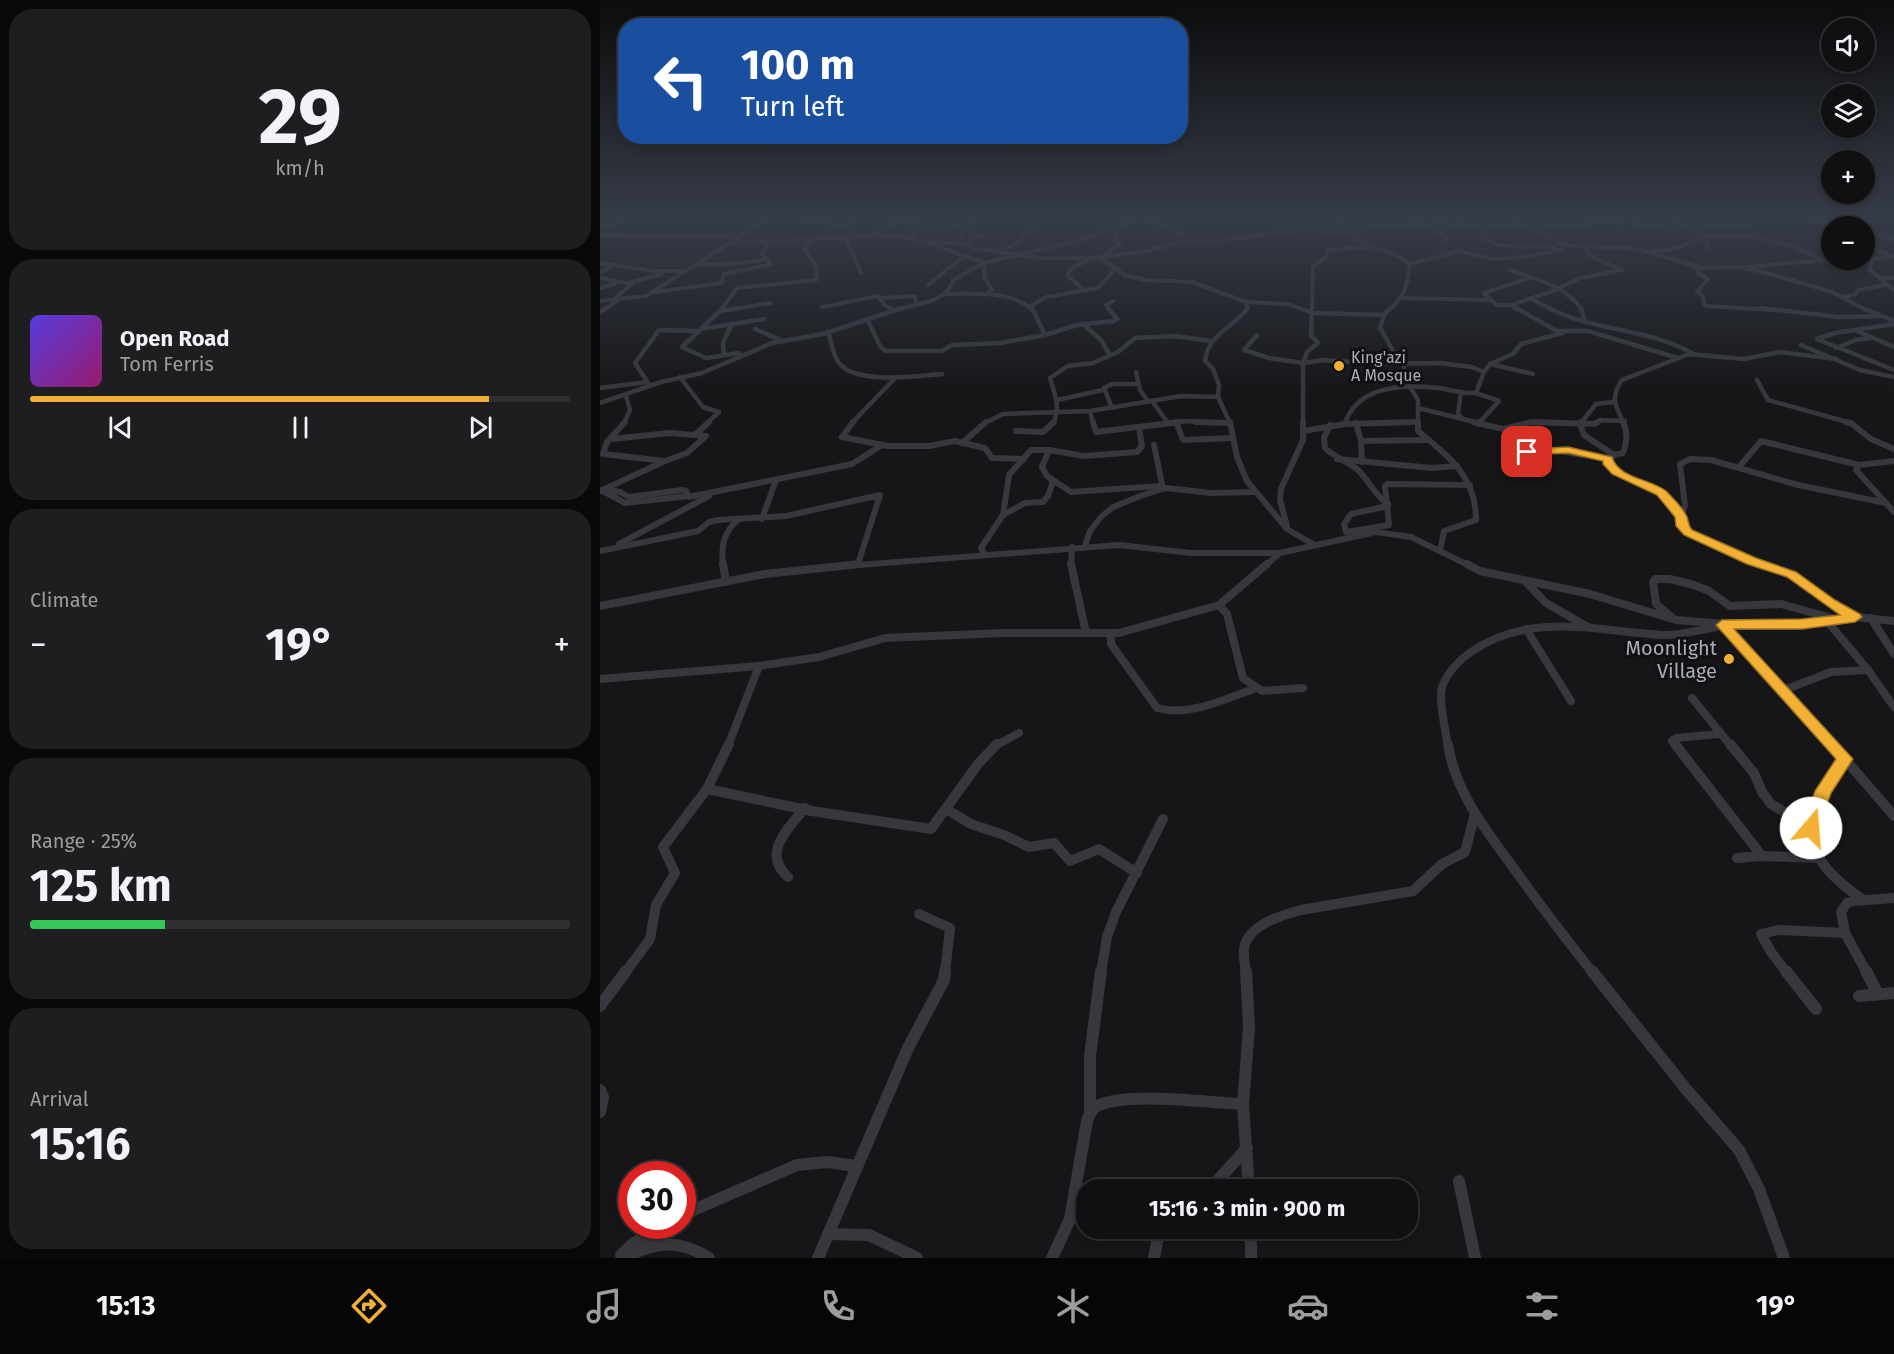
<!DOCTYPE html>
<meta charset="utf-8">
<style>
body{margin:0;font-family:"Fira Sans",sans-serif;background:#1e1e20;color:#f1f3f6;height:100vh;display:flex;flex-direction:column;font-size:22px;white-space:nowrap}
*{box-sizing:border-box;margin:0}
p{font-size:20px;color:#9c9d9f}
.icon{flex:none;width:33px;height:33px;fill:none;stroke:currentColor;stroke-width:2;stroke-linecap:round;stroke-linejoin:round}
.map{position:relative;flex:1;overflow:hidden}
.panel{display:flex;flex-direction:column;gap:9px;padding:9px;background:#09090a;width:600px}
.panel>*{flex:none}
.hud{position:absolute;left:18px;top:18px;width:570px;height:126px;border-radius:24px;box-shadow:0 3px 9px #0003,0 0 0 2px #303032;background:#1a4fa0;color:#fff;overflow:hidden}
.buttons{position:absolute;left:1221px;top:18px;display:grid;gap:12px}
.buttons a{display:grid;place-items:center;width:54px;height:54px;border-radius:50%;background:#101012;box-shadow:0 3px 9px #0003,0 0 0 2px #303032;font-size:30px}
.speed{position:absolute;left:18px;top:1161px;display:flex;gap:12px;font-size:30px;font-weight:700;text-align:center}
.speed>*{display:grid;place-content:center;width:78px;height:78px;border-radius:50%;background:#101012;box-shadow:0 3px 9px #0003,0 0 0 2px #303032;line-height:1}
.speed .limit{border:9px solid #d22;background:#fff;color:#111}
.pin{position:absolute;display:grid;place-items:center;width:51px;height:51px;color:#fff;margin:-26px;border-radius:12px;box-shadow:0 3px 9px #0006}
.me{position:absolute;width:66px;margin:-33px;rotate:18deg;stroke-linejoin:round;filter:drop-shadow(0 0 4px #0008)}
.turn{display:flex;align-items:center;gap:21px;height:126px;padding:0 24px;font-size:27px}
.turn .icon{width:78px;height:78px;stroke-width:2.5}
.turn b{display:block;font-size:42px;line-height:51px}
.big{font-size:45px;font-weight:700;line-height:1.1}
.panel .card{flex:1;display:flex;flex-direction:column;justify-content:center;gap:9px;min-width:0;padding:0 21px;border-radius:24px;background:#1e1e20}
.panel .dial{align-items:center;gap:0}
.dial b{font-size:78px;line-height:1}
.song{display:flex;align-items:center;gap:18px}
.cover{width:72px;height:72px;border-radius:9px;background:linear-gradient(135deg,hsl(250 70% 55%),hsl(320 70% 35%))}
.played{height:6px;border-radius:3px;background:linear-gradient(90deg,#f2b134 85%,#303032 85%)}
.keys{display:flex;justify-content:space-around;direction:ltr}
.heat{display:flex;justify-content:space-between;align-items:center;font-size:33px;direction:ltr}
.charge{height:9px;border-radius:4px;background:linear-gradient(90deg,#34c759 25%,#303032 0)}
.trip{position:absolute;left:476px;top:1179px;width:342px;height:60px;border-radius:24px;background:#101012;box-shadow:0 3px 9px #0003,0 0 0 2px #303032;font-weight:700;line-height:60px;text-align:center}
.tabs{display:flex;height:96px;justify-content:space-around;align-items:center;background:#060607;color:#9c9d9f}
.tabs .icon{width:42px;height:42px}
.tabs .on{color:#f2b134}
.tabs b{font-size:27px;color:#f1f3f6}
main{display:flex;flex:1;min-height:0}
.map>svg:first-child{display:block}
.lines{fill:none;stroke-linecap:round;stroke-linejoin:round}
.minor-far5{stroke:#37383d;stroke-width:4}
.minor-far4{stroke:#37383d;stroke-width:4.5}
.minor-far3{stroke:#37383d;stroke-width:6}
.minor-far2{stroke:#37383d;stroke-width:8}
.minor-far1{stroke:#37383d;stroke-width:10}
.minor{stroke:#37383d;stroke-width:12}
.route{fill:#f2b134;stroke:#9d7322;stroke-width:1.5}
.poi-dot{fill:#f2b134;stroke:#111113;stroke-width:2}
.labels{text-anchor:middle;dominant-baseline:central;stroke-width:6;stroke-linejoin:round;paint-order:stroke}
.far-poi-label{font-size:16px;fill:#a8adb8;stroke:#111113;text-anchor:start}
.poi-label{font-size:20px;fill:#a8adb8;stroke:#111113;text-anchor:end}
</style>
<main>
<section class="panel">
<div class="card dial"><b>29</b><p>km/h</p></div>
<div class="card">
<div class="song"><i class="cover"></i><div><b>Open Road</b><p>Tom Ferris</p></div></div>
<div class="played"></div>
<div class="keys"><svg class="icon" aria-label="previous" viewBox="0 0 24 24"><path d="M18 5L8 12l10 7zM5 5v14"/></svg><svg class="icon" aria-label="pause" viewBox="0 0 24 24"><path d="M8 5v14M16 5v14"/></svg><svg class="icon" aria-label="next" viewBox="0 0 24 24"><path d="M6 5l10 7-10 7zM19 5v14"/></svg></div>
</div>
<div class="card"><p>Climate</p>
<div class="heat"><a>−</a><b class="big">19°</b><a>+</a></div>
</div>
<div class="card"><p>Range · 25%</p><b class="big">125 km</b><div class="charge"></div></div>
<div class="card"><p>Arrival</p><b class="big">15:16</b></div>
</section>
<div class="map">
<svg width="1294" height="1258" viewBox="0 0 1294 1258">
<rect width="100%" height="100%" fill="#161618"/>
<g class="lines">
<g class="minor-far5">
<path d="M20 219H65"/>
<path d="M200 219 201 222C218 222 235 221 250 230L248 238"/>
<path d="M283 219 321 224"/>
<path d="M541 219 568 226 591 242"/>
<path d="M738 219 744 226 752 228 841 223"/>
<path d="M804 219 821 223 848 238 847 241 841 242"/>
<path d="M859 219 862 220"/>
<path d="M906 219 965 245 1038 249 1098 267V273L1108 279 1097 292 1103 296 1104 304 1107 306 1173 310"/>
<path d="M1071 219 1107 236"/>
<path d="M1205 219 1241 226"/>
<path d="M837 223 901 227 977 226 1004 220 1023 223"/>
<path d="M1033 223 1067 228 1149 226 1141 219"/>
<path d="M242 226 263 219"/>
<path d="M744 226C758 249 790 247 810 264 807 286 806 295 789 310"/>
<path d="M1247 226 1261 221 1255 219"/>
<path d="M0 227 26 221"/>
<path d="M884 227 880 236 897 245 955 247"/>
<path d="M1264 233 1294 239"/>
<path d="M0 235 138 237"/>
<path d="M271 235 295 222"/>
<path d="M309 238 316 230 370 226"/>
<path d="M1105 238 1108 248"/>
<path d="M246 239 261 273"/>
<path d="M325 242 365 244 374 248 439 258H500L525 275 546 280 592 282 646 302 647 310"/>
<path d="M129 243 269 236 302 237 325 242 384 263V277L392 289 387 294"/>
<path d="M360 244V239L373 219"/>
<path d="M368 245 372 237 387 235"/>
<path d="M1264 246 1290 255"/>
<path d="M403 249 415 244 444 219"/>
<path d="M1051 251 1074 249 1107 236 1156 237 1188 245 1222 259"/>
<path d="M503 256 521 243 515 240 517 234 511 228"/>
<path d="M1294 256 1273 259 1269 269 1294 290"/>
<path d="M499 257 546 251 581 242 617 241 701 230 747 233"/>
<path d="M0 263 53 271H84"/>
<path d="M810 264 859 251 893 259 925 257 964 249 965 245"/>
<path d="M95 265 143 263 168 259"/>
<path d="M1146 267C1180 264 1212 260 1246 260"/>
<path d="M1099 268 1140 267 1171 274 1232 292 1266 310"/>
<path d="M910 270C935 279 967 286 982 310"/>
<path d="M0 273 13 265"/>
<path d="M0 278 27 283 62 274"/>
<path d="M1282 278H1294"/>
<path d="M328 285 364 256"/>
<path d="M0 288 17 283"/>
<path d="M485 291 467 275 472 268 490 259"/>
<path d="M55 292 122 283 124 274 171 264 162 254 169 242"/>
<path d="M346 294C375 294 410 290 433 310"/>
<path d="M1241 297 1254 295 1258 290 1286 285"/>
<path d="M282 298 312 296 315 297 316 303"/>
<path d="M802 298 890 300"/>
<path d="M930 298 952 310"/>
<path d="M13 300 33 283"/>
<path d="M0 301 46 296 167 219"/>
<path d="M646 302 688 304 704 310"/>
<path d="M911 305H897L884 293 929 278"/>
<path d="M431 306 446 297 498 288 517 267"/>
<path d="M222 307 278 296 286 306 293 310"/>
<path d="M4 310 18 300"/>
<path d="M121 310 137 288 216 280 217 268 205 249 209 240"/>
<path d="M129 310 170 303"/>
<path d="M298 310C319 302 346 304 353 280L384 263 477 241 536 219"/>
<path d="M510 310 506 305 513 301"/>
<path d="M712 310 713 266 726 257 728 250 770 247"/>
<path d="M918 310 911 305 953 291 980 278 1022 270 993 257 983 246"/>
</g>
<g class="minor-far4">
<path d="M123 308 82 347 106 358 139 353"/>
<path d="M290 308 295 311"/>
<path d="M432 308 445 335"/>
<path d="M699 308 713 313 785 315"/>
<path d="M791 308 785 313 780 328C789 341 793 355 804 366V377L818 400V423"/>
<path d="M916 308 957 331H988L1078 358"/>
<path d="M949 308C995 332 1048 328 1092 353"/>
<path d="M981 308 985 322"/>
<path d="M1160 308 1239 317 1282 316"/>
<path d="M1263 308 1294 321"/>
<path d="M120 311 138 308"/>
<path d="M0 312 6 308"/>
<path d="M268 321 280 346 285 351H342L352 345 400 343 445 335 477 325 514 321 517 319 508 308"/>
<path d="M483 324 501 340 510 355"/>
<path d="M1294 324 1235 333 1217 339 1294 370"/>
<path d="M101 329 164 319"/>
<path d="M155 329 183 341"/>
<path d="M1257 331 1294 347"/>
<path d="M228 332C232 342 233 359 242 366 261 384 318 376 342 374"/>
<path d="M657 335 644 350 669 358 703 363 723 360 779 364 840 363 872 367 884 372"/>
<path d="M1201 345 1260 370 1294 377"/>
<path d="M1236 348 1256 340 1270 338"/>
<path d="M124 355 123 343 131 325"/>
<path d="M890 364 933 374"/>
<path d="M536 372 540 390 548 401"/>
<path d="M80 377 103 407 119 412 107 423"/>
<path d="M1157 380 1168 400 1251 423"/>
<path d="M50 386 35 363 59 330 97 331"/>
<path d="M0 388 47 382"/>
<path d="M861 392 858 414 863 419"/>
<path d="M876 393 899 401 879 423"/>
<path d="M457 400 503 390"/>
<path d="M552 401 568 423"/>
<path d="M0 403 61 382 102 373 172 343 223 334 302 308"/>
<path d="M512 408 504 388 512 384H538"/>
<path d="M818 408 879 423"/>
<path d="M490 411 493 423"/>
<path d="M24 423 30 410 26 396"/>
<path d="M252 423 296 377"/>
<path d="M385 423 403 414 490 411 581 396 618 397"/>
<path d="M453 423C461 407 455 395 450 378L468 366 493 363 518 352 535 338 575 336 610 341"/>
<path d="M568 423 584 421 630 423"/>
<path d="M630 423 618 397 619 385 613 369 605 361C608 334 633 328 648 308"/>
<path d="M703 423V363L707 352 718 343 711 335 712 308"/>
<path d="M745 423C758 385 804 384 839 388 851 390 863 394 876 393L884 372 890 364 913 354 921 344 962 333"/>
<path d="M780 423 816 422"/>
<path d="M928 423H956"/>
<path d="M981 423 996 404 1013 402"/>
<path d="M995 423 1000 420 1025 421"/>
<path d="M1024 423C1015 406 1010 397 1022 380L1089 354 1144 359 1180 352 1236 359"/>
</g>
<g class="minor-far3">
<path d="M253 422 242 437 288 446H329L355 441 385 448 392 458 424 459"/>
<path d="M493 422 496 432 580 422"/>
<path d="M576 422 583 440 633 438"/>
<path d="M596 422 630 423"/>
<path d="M630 422 637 457 647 481 687 529 713 544"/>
<path d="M818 422V431C849 457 876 476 876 520L844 531 840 551"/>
<path d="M873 422 903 429 932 422 994 424 998 422"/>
<path d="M981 422 980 424 984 435 1014 455 1007 462 1017 473 1053 488 1065 496 1079 513 1088 533 1165 566"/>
<path d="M1246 422 1251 423 1271 439 1294 449"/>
<path d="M756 423 761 441 762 462"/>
<path d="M745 424 746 422"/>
<path d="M878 424 880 422"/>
<path d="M730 425 724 438 725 448C734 457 747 461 757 469 769 480 774 495 788 504"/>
<path d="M416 431 443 432 454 422"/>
<path d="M703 431 745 424 816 422"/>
<path d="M96 434 109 422"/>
<path d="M11 439 70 433 106 436 87 453 65 461"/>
<path d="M761 441 829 440"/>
<path d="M362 443 386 422"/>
<path d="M554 445 563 489"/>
<path d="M449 450 442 467 447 476 471 492 561 486"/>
<path d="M917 455 952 450 1009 459"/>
<path d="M1014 455 1023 453C1027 442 1028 433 1023 422"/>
<path d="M737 459 832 468 857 466"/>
<path d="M1294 461 1259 465 1256 470 1294 512"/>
<path d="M1139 467 1161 441 1259 465"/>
<path d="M5 489 20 492 29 497 82 490 86 491 89 497 252 464 282 445"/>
<path d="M0 491 65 461 3 454 7 442 25 422"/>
<path d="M3 491 25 503 89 496"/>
<path d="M403 515 425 503 443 502 448 496 453 481"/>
<path d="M1081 516 1085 506 1080 464 1090 459 1111 460 1198 485 1286 503"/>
<path d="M162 519 176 480"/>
<path d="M687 526 680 500 681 489 703 440V422"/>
<path d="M746 532 744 524 751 514 788 506"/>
<path d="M747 532 789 525 785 486 787 484 870 485"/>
<path d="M19 544 109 496"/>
<path d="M485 546 490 531 501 517 513 507 543 495 566 488 611 493 655 492"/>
<path d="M0 551 98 531 109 522 118 520 186 516 280 495 258 564"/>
<path d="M385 555 381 548 403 515 409 475 431 450H449L484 456 537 452 542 446 539 428"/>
<path d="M123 566C121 546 123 532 139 519"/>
<path d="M245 566 519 545 591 553H679"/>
<path d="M471 566 472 547"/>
<path d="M665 566 680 553 776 532 811 537 870 566"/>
</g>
<g class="minor-far2">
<path d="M123 564 126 582"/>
<path d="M471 564 486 633"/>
<path d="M867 564 880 571 990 594 1076 620 1149 626 1202 624 1255 617 1294 621"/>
<path d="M1161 564 1191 575 1230 603 1254 616"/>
<path d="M926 582 946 603 988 627"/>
<path d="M619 605 627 614 643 678 662 691 703 688"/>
<path d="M0 606 165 574 260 564"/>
<path d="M1073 618 1056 604 1053 582 1055 579H1070L1094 585 1109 591 1130 606 1181 604 1235 619"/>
<path d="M1271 618 1294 654"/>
<path d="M1227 621 1268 670 1294 707"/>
<path d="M1122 625 1188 694 1233 746"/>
<path d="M926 629 971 701"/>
<path d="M511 634V644L557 708C590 717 625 699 656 688"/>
<path d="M0 679 159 666 219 657 285 638 402 633H519L619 605 667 564"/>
<path d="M1184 690 1231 672 1268 670"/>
<path d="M1092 698 1131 746"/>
<path d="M128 746 159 666"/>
<path d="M395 746 419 733"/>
<path d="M848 746C846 732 838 700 842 687 847 673 859 660 871 652 930 611 996 631 1062 635 1079 636 1099 630 1116 627"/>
<path d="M1076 746 1072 741 1076 738 1119 734"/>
</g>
<g class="minor-far1">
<path d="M848 744C855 793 887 831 915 870 940 905 966 939 993 973"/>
<path d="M1075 744 1162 856"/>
<path d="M1130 744 1154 773 1162 792 1171 804 1211 828"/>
<path d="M1232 744 1294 816"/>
<path d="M1245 759C1238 769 1230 779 1224 790 1196 842 1220 870 1262 899"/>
<path d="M107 789 212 811 331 829 378 764 397 744"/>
<path d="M346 809 371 824 404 835 429 847 454 843 470 861 499 849 537 873"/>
<path d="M1137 858 1162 856 1217 858"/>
<path d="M188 877C161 853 188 829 205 808"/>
<path d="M319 914 350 928 345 973"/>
<path d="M25 973 50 939 56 905 75 873 63 847 107 789 129 744"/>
<path d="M501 973 507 937 516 912 563 819"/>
<path d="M646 973C645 965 643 956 644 949 647 925 682 915 701 910L813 891 842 864 865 852 875 814"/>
<path d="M1187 973 1171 952 1161 934 1178 930 1245 933"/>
<path d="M1267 973 1245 933 1241 912 1247 903 1253 901 1294 898"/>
</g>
<g class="minor">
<path d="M646 971 649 1027 643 1104 649 1190"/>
<path d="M992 971 1086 1089 1139 1150 1159 1189 1184 1258"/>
<path d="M1186 971 1216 1009"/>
<path d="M1266 971 1278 994"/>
<path d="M1259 996 1294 993"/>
<path d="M0 1006 26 971"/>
<path d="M0 1090 3 1097 0 1112"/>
<path d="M490 1112V1056L501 971"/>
<path d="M859 1181 875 1258"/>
<path d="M609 1190 647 1148"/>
<path d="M82 1215 197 1165 227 1162 256 1166"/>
<path d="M651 1228V1258"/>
<path d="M228 1234 269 1235 317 1258"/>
<path d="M21 1255 34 1243 63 1226"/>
<path d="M22 1258C55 1243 76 1237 109 1258"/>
<path d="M218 1258 308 1048 344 980 345 971"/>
<path d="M452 1258 470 1219 487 1121C489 1115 491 1109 497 1106 528 1091 608 1103 643 1104"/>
<path d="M554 1258 558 1237 568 1228"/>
</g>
</g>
<linearGradient id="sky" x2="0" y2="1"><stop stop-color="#0c0c0d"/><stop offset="0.55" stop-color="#363c48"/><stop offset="1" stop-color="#363c48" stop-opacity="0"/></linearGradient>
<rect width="1294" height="395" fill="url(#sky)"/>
<path class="route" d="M968 447 1012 457C1019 479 1049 478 1066 491 1072 497 1084 510 1087 517 1089 523 1088 525 1092 530L1156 558 1196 572 1235 600 1260 614 1262 617 1255 622 1202 629H1134L1253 759 1231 793 1217 833 1211 835 1205 833 1202 828 1215 791 1236 759 1116 625 1122 620 1202 619 1240 615 1187 577 1147 564 1084 535 1076 526 1075 517 1057 495 1012 474 1003 464V461L968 453 927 455 922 452 927 449Z"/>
<g class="poi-dot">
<circle cx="739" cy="366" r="6"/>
<circle cx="1129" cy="659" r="6"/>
</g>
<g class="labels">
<g class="far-poi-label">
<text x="751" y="357">King'azi<tspan x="751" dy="18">A Mosque</tspan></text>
</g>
<g class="poi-label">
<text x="1117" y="648">Moonlight<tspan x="1117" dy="23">Village</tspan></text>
</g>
</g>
</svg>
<div class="buttons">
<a><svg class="icon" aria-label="sound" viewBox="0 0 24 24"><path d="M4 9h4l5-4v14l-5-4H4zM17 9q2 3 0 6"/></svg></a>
<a><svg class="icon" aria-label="layers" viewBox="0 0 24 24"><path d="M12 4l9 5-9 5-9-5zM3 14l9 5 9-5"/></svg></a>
<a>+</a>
<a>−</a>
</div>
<div class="speed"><div class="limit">30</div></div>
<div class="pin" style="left:927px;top:452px;background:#d93025"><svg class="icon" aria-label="arrive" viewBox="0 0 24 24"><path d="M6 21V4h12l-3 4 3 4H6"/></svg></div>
<svg class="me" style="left:1211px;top:828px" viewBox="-20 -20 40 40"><circle r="19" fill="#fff"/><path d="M0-13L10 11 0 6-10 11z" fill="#f2b134"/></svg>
<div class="trip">15:16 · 3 min · 900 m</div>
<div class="hud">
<div class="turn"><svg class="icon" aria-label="left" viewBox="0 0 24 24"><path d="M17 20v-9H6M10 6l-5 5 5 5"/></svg><div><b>100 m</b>Turn left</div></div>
</div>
</div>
</main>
<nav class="tabs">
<b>15:13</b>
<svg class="icon on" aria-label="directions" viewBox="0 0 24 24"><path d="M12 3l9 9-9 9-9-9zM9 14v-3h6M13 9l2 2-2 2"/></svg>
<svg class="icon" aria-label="music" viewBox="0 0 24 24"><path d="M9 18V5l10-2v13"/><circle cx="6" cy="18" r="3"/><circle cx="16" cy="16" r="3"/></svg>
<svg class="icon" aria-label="phone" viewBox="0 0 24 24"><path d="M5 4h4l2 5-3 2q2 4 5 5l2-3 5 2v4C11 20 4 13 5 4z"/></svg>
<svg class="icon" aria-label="climate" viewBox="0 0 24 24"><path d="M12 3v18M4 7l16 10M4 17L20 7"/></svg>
<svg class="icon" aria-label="car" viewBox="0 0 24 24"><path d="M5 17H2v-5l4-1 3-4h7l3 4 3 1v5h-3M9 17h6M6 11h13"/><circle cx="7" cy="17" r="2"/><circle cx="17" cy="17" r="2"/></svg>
<svg class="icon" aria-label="filters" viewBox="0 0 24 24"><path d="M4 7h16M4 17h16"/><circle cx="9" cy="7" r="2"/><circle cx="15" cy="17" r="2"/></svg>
<b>19°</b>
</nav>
